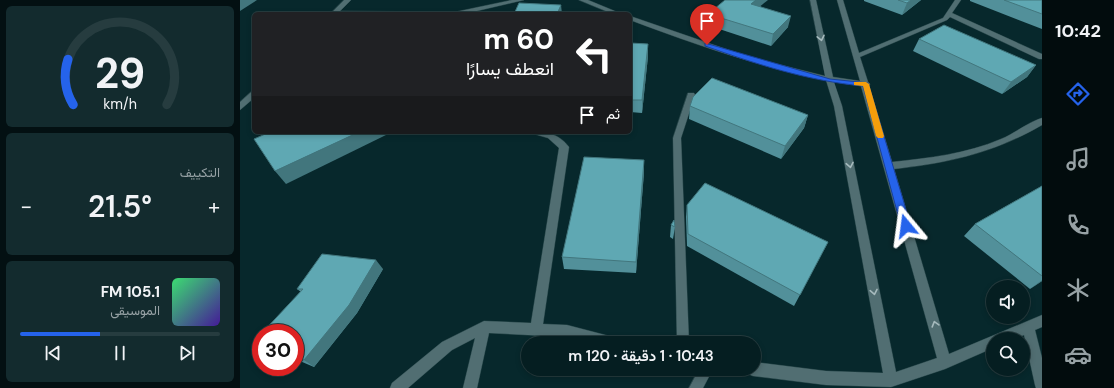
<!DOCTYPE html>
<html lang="ar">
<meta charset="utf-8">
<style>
body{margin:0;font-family:"DM Sans",Vazirmatn,sans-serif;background:#132b2e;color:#f1f3f6;direction:rtl;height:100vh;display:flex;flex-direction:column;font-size:15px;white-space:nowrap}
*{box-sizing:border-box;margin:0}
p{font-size:13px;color:#97a2a5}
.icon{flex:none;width:22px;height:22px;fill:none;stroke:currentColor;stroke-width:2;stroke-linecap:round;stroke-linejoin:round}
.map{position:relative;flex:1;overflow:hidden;direction:ltr}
.drawer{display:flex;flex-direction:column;gap:6px;padding:6px;background:#031012;width:240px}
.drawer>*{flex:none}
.hud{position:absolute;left:12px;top:12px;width:380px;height:122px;border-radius:6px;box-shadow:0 2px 6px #0003,0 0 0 1px #263c3f;direction:rtl;background:#202124;color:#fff;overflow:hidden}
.fabs{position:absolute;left:746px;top:280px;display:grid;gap:8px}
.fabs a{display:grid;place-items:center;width:44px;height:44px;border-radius:50%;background:#051e21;box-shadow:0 2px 6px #0003,0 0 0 1px #263c3f;font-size:20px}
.speed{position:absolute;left:12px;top:324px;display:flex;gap:8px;font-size:20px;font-weight:700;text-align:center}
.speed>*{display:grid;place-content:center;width:52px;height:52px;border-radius:50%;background:#051e21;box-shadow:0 2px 6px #0003,0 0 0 1px #263c3f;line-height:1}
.speed .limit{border:6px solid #d22;background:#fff;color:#111}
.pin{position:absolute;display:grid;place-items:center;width:34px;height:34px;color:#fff;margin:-41px -17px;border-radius:50% 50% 50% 0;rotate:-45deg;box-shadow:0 0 4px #0007}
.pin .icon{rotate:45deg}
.me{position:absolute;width:44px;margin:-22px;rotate:344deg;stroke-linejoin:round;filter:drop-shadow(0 0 3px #0008)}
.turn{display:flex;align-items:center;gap:14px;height:84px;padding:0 12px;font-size:18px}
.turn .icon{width:52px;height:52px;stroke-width:2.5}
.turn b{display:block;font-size:28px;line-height:34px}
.then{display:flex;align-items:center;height:38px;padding:0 12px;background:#0003;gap:8px;font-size:15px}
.big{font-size:30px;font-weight:600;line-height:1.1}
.drawer .card{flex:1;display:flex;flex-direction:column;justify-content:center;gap:6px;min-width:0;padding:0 14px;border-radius:6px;background:#132b2e}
.drawer .dial{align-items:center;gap:0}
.dial svg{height:104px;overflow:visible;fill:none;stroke:#263c3f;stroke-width:7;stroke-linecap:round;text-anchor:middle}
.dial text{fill:#f1f3f6;stroke:none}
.song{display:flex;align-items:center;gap:12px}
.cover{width:48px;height:48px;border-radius:6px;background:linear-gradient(135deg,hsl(140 70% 55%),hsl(260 70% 35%))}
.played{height:4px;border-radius:2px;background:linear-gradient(90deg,#2563eb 40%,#263c3f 40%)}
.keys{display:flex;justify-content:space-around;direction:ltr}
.heat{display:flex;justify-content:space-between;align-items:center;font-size:22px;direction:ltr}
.trip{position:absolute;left:281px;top:336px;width:240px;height:40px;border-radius:20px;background:#051e21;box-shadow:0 2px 6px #0003,0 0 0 1px #263c3f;font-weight:600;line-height:40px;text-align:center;direction:rtl}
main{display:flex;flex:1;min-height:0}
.tabs{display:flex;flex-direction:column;width:72px;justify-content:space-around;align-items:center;background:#020c0d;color:#97a2a5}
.tabs .icon{width:28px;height:28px}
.tabs .active{color:#2563eb}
.tabs b{font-size:18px;color:#f1f3f6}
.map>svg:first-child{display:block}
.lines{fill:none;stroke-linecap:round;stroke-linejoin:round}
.minor-casing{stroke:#264548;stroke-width:1}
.minor{fill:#516e72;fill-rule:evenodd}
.wall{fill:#52909a}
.shaded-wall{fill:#42767d}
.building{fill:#5fa8b3;stroke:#42767d}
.oneway{stroke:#a6babd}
.route{fill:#2563eb;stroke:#184099}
.slow{fill:#f59e0b}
</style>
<main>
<nav class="tabs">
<b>10:42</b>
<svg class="icon active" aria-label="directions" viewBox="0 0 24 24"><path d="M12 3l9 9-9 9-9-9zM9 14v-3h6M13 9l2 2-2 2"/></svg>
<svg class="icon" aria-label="music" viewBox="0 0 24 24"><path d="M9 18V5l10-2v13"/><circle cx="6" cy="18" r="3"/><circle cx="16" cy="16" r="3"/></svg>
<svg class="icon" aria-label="phone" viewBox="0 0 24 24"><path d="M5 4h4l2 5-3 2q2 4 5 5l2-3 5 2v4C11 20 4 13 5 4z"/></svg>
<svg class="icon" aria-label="climate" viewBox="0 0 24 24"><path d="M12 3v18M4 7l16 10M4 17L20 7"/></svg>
<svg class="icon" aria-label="car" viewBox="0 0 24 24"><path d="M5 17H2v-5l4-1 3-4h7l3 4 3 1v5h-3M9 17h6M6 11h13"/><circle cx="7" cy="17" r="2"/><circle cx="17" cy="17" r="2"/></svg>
</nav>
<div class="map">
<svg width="802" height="388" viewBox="0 0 802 388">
<rect width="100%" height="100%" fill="#07282c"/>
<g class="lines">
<defs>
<g id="minor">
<path d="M104 0H111L100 11 215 12 272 0H284L224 14H90Z"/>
<path d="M339 0H348L382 14H373Z"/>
<path d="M570 0H576L593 77 620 81 597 0H603L619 53 703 18 715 0H721L712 13 802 54V59H799L710 17 707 20 620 57 628 82 630 84 629 86 652 162C689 158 726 154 761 139 774 134 788 122 802 118V125C754 153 708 163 654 169L709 354 802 315V327L795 330 802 358V388H796L795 385 784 335 774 339H753V348L705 369 651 387 586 385 513 376 508 374 506 369H514V362L586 371 643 373 594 106 586 80C519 67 454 44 390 20V16L509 57 585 76ZM594 82 621 86 697 358 656 372 602 106Z"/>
<path d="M11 92H14V98L0 110V102Z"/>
<path d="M448 93H454L455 95 441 138 449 343H437L433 138Z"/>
<path d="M293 132C308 132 319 134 329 147L303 324 327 325 373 337 378 339 379 343H350L327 337 249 333 237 388H223L235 338 212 350 168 388H150L152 383 202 342 244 321 291 323 319 148 308 138 294 134Z"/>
<path d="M459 369H473L463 388H449Z"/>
</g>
</defs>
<use href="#minor" class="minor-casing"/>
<use href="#minor" class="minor"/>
</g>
<g class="wall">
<path d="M624 0H681L662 15 624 1Z"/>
<path d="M730 0H802V29L730 1Z"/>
<path d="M520 6 548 27 531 46 467 25 468 14Z"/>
<path d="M679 39 796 65 787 77 762 94 673 51Z"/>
<path d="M390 43 408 44V56L402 113 390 112Z"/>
<path d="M450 106 568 115 564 128 541 159 449 119Z"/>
<path d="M404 160V172L396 273 324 269 322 257Z"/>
<path d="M802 186V281L790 289 724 236 735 224Z"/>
<path d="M447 205 588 242 554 306 447 246 446 217Z"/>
<path d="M431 225 435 227 433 239 430 237Z"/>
<path d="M143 269 117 313 74 367 55 359V333L61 292 57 289Z"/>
</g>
<g class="shaded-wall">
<path d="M0 0H17L0 11Z"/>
<path d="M516 0H528L509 15 511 4Z"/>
<path d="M671 0H681L662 15 667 3Z"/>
<path d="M321 5 322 14H317Z"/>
<path d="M551 16 548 27 531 46 533 34Z"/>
<path d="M408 44V56L402 113V100Z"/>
<path d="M796 65 787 77 762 94 771 82Z"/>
<path d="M568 115 564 128 541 159 545 146Z"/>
<path d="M119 132H144L146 135 46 184 35 171Z"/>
<path d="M404 160V172L396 273V262Z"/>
<path d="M136 260 143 269 117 313 74 367 64 360Z"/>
<path d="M802 280V281L790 289Z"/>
</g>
<g class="building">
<path d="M485 0H516L511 4 551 16 533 34 468 14Z"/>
<path d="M658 0H671L667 3Z"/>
<path d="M764 0H802V14Z"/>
<path d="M279 3 321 5 317 14H274Z"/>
<path d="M704 25 796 65 771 82 679 39Z"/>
<path d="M390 43 408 44 402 100H390Z"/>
<path d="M472 78 568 115 545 146 450 106 453 97Z"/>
<path d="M30 132H119L35 171 14 139Z"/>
<path d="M344 157 404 160 396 262 322 257Z"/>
<path d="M465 183 588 242 560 295 448 234 447 205Z"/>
<path d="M802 186V276L735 224Z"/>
<path d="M434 220 435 227 431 225Z"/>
<path d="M82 254 136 260 109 305 64 360 55 357V333H22L63 289H57Z"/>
<path d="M21 335V343L15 341Z"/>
</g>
<defs><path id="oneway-chevron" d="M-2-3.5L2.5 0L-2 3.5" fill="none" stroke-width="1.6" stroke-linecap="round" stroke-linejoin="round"/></defs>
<g class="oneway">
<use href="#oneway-chevron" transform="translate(581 38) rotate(78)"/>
<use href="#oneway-chevron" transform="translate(610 165) rotate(79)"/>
<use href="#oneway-chevron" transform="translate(634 292) rotate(79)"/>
<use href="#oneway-chevron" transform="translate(695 324) rotate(-106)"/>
</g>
<path class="route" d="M465 43 590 79 628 83 671 226 670 229H663L661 226 623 86C568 81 516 64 465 46Z"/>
<path class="slow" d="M614 82H626L629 84 644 136 643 138H638L636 136 623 86 614 85Z"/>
</svg>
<div class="fabs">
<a><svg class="icon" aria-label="sound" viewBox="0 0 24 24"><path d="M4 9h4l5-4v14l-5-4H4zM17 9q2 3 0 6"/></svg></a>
<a><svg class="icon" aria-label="search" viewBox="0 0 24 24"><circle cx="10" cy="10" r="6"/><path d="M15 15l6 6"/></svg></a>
</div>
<div class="speed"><div class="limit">30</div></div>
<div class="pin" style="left:467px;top:45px;background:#d93025"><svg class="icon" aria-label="arrive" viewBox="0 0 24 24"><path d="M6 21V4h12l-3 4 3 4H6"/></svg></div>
<svg class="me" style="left:666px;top:226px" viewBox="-20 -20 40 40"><path d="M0-17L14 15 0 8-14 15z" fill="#2563eb" stroke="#fff" stroke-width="4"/></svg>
<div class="trip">10:43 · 1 دقيقة · 120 m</div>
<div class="hud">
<div class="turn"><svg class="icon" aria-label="left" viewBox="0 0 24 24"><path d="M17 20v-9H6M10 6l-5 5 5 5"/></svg><div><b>60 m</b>انعطف يسارًا</div></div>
<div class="then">ثم<svg class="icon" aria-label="arrive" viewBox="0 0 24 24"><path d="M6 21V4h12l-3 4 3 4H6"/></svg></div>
</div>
</div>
<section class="drawer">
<div class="card dial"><svg viewBox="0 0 100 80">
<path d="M14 69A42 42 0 1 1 86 69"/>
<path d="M14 69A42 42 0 0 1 10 34" stroke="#2563eb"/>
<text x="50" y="56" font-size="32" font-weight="700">29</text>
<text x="50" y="72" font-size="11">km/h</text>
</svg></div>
<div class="card"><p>التكييف</p>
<div class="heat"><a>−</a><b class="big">21.5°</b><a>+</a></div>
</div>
<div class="card">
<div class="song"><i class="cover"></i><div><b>105.1 FM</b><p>الموسيقى</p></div></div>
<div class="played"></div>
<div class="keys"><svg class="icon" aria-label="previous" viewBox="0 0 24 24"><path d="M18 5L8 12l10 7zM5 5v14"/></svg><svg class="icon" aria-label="pause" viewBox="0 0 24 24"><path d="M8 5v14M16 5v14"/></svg><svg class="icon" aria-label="next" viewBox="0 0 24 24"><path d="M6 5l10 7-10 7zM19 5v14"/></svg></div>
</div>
</section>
</main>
